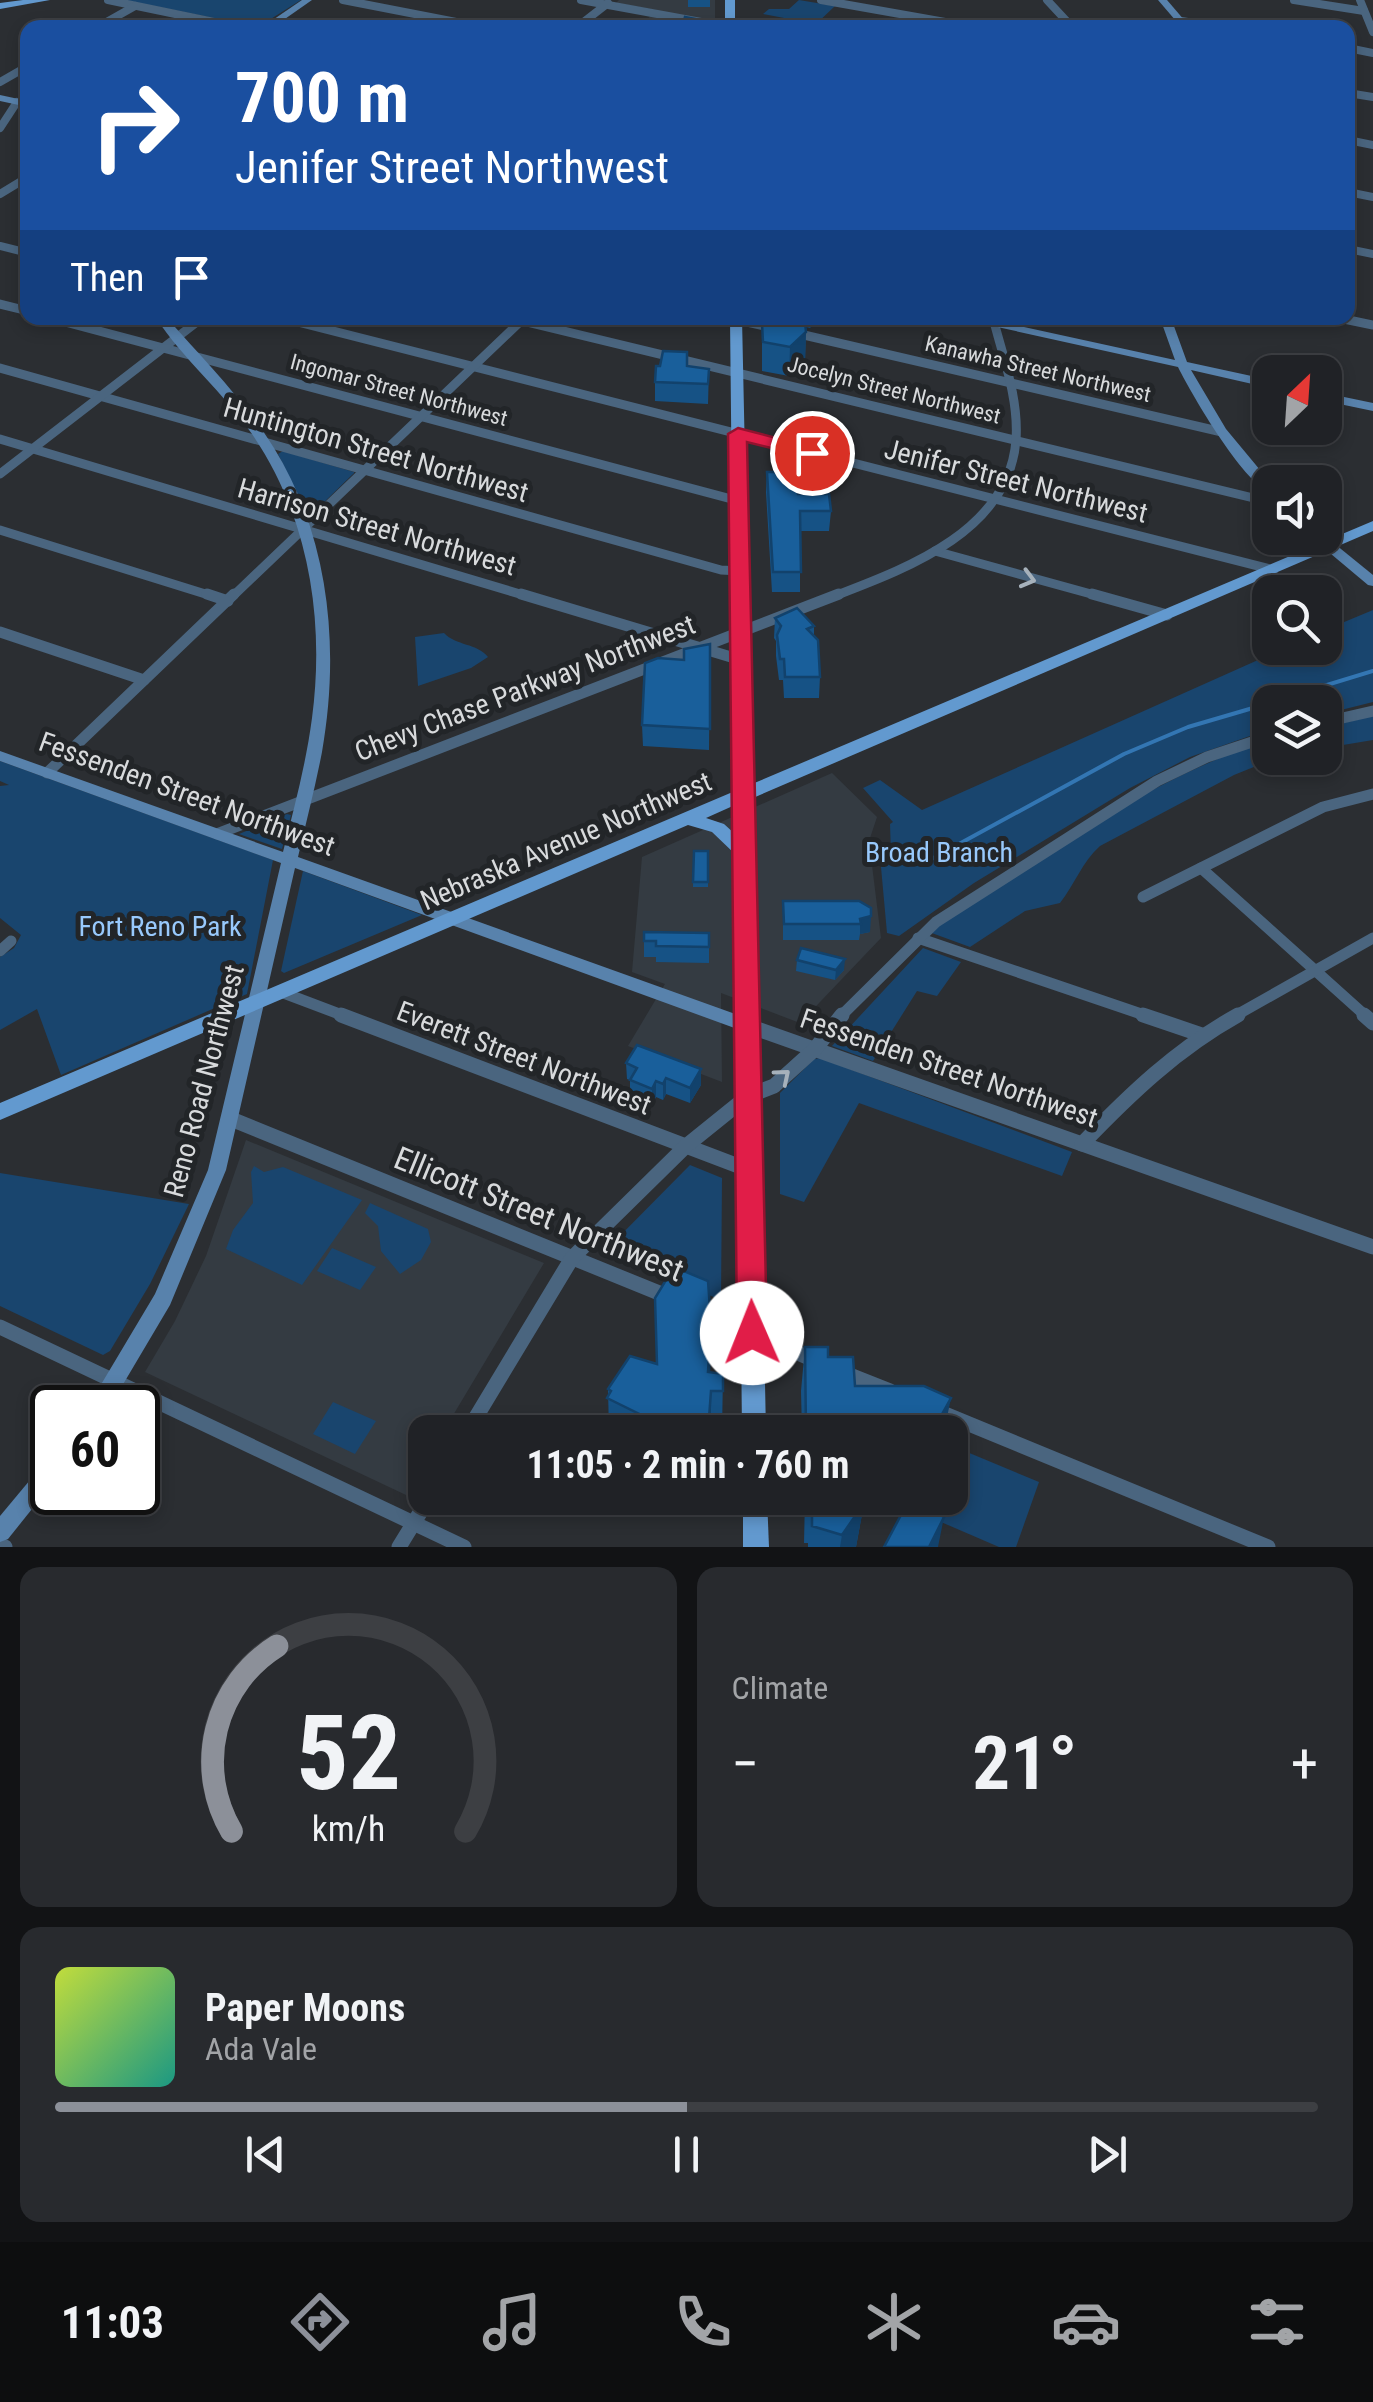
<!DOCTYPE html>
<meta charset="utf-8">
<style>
body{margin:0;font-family:"Roboto Condensed",sans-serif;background:#282a2e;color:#f1f3f6;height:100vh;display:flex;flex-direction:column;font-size:38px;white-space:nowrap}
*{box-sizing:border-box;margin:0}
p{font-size:32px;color:#a2a4a7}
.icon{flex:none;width:55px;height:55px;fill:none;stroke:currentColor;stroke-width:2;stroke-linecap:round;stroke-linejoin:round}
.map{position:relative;height:1547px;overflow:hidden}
.details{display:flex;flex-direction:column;gap:20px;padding:20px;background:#121315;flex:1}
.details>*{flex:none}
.banner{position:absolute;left:20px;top:20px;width:1335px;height:305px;border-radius:20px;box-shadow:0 5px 15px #0003,0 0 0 2px #3d3f43;background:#1a4fa0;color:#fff;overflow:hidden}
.needle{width:65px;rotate:25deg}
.fabs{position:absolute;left:1252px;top:355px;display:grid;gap:20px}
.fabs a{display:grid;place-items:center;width:90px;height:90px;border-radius:20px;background:#202226;box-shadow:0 5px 15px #0003,0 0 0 2px #3d3f43;font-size:50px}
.speed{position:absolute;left:30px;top:1385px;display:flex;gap:20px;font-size:50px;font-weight:700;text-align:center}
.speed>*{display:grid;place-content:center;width:130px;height:130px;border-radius:50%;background:#202226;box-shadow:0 5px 15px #0003,0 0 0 2px #3d3f43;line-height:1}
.speed .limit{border:5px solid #111;border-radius:15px;background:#fff;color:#111}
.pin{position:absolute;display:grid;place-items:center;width:85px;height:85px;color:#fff;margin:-42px;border:5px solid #fff;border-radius:50%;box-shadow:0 2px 10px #0007}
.me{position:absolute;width:110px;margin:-55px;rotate:359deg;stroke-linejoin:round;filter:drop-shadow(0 0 8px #0008)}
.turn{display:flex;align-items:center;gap:35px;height:210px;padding:0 50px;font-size:45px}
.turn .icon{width:130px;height:130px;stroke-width:2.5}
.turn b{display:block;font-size:70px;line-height:85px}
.then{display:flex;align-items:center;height:95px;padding:0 50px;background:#0003;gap:20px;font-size:38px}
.big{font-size:75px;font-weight:700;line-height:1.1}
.details .tile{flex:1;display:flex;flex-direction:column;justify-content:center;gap:15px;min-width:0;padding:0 35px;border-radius:20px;background:#282a2e}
.details .dial{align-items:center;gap:0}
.dial svg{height:260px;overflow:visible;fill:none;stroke:#3d3f43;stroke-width:7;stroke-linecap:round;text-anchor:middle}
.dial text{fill:#f1f3f6;stroke:none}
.song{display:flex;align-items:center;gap:30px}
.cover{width:120px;height:120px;border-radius:15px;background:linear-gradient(135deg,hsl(70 70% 55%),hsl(170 70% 35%))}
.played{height:10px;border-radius:5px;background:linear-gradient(90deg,#8c9099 50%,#3d3f43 50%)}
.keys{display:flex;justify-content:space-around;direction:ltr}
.heat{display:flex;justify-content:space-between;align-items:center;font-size:55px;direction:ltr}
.details .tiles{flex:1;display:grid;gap:20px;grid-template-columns:1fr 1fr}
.tile:last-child{grid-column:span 2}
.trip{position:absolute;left:408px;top:1415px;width:560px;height:100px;border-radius:20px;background:#202226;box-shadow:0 5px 15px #0003,0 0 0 2px #3d3f43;font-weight:700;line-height:100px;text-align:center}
.dock{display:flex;height:160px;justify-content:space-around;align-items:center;background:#0d0e0f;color:#a2a4a7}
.dock .icon{width:70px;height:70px}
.dock .on{color:#8c9099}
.dock b{font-size:45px;color:#f1f3f6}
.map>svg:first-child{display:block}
.built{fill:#343b42}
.green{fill:#19456e}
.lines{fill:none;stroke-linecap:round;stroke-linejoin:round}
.stream{stroke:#3376b3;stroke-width:4}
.street-far3{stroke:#4a657f;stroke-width:8}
.street-far2{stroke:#4a657f;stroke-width:9}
.street-far1{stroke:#4a657f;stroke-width:11}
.street{stroke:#4a657f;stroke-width:15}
.secondary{fill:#5882ac;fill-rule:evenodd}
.primary{fill:#6299cf;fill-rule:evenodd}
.wall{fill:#165285}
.shaded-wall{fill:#12426c}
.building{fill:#195f9b;stroke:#12426c;stroke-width:2.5}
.oneway{stroke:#a6b1bb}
.route{fill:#e11d48;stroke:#92132f;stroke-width:2.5}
.labels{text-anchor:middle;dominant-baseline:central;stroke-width:10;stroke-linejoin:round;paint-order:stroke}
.far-street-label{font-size:22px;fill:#d8dadc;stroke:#222528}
.street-label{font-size:28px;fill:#d8dadc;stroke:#222528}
.park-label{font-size:28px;fill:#98c9fc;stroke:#222528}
.near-street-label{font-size:32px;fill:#d8dadc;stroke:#222528}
</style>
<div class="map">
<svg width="1373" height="1547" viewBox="0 0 1373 1547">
<rect width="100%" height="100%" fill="#2b2e32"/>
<g class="built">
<path d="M619 0H715V27H639L657 10 616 3Z"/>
<path d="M832 773 877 817 869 841 881 938 800 1023 721 993 722 1082 628 1046 665 984 632 972 642 857Z"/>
<path d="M246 1140 544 1263 443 1432H425V1463L406 1495 145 1372 175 1321 206 1256Z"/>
</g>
<g class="green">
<path d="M124 0H301L258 27Z"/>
<path d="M799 0 835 6 816 24 763 14 769 9H789Z"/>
<path d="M283 451 354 472V473L313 513 307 514 278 454Z"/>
<path d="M1373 610V702L1325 714V702H1270V729L1190 757 1130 788 974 883 899 936 887 933 880 856 891 854 890 824 893 822 863 788 880 780 922 810 1285 648H1325V630Z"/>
<path d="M444 633C456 646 477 643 488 657L471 668 418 686 415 637Z"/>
<path d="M1373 716V740L1325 748V727Z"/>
<path d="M1270 740V758H1276L1234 775 1100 846C1082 862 1075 884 1060 903L1025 911 970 947 929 932C1037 862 1146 778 1270 740Z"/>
<path d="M0 761 273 860 247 994 61 1075 37 1009 0 1030V957L14 948 21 935 0 918V786L9 785 0 781Z"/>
<path d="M287 814 291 815 282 849 239 834Z"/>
<path d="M303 871 422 915 284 973 281 971Z"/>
<path d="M923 948 961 962 937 996 917 991 873 1061 832 1046Z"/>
<path d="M820 1058 1072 1152 1062 1176 859 1103 804 1202 780 1194V1093L814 1059Z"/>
<path d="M690 1165 722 1178 721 1300 604 1252Z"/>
<path d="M254 1166 264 1172 283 1167 362 1200 302 1285 226 1249 233 1230 253 1203 251 1172Z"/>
<path d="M0 1173 189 1204 150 1284 110 1351 103 1355 0 1306Z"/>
<path d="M370 1203 428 1229 431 1242 421 1260 400 1274 381 1251 378 1226 365 1213Z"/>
<path d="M332 1248 376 1267 360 1290 317 1271Z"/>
<path d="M333 1402 376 1421 355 1454 313 1434Z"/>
<path d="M967 1452 1039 1482 1016 1547H999L941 1522Z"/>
</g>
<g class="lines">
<g class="stream">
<path d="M1271 702 1373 671"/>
<path d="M926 862 1124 754 1188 727 1270 703"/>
</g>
<g class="street-far3">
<path d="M108 0 243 28"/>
<path d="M343 0 487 28"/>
<path d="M581 0 734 28"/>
<path d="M821 0 979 28"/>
<path d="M1047 0 1073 28"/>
<path d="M1294 0 1364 11"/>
<path d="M1360 0 1373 32"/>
<path d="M1182 21 1221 28"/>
<path d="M96 28 135 6"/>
<path d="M576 28 608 3"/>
<path d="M1348 48 1373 53"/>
<path d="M0 82 28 66"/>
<path d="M1348 93 1373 97"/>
<path d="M0 128 17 102"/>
<path d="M1348 140 1373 145"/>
<path d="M1348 192 1373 197"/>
<path d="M0 194 28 177"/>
<path d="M0 246 28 253"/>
<path d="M1348 249 1373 254"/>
</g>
<g class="street-far2">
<path d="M0 304 28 311"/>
<path d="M50 318 739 501"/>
<path d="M282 318 1274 570"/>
<path d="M510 318 1270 502"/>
<path d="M729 318 773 328"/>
<path d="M1339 318 1373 325"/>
<path d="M791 332 1222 432"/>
<path d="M0 368 721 570 740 571"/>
<path d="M0 439 530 597"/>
<path d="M0 474 202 318"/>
<path d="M0 530 215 597"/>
<path d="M935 551 1102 597"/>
<path d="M232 597 524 318"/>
<path d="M832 597C905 569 1009 532 1016 440 1019 399 1003 357 993 318"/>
</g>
<g class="street-far1">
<path d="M207 594 228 601"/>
<path d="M521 594 741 660"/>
<path d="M1092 594 1167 615"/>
<path d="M0 632 144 680"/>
<path d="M1325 722 1373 711"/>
<path d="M47 773 234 594"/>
<path d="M217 834 839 594"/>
<path d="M1201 868 1367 1017"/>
<path d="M1143 897 1323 807 1373 794"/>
<path d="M918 938 1150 1017"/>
<path d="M0 951 11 941"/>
<path d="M281 992 347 1017"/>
<path d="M840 1017 936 922 1157 781 1207 757 1270 736"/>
<path d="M1233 1017 1373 938"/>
</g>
<g class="street">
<path d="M341 1015 749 1170"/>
<path d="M1143 1015 1202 1035"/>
<path d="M1364 1015 1373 1023"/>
<path d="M746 1025 1373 1247"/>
<path d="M231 1119 669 1297"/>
<path d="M1082 1144C1130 1094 1177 1049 1238 1015"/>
<path d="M700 1310 816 1361"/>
<path d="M0 1327 464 1547"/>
<path d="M842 1372 890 1391"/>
<path d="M935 1410 1268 1547"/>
<path d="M467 1432 572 1258 686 1146 748 1096 774 1086 815 1049 842 1015"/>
<path d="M0 1545 5 1547"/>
<path d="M399 1547 429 1498"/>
</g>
<g class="secondary">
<path d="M302 0H312L272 28H261Z"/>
<path d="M1158 0H1167L1191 28H1182Z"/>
<path d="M0 95 28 101V107L0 101Z"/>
<path d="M156 318H167C204 360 244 400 274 448 330 539 340 649 322 752 315 788 306 823 298 857L752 1020 755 1025 752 1030 746 1032 740 1030 295 868 226 1170 170 1305 109 1408H87L155 1294 208 1170 281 863 0 761V751L283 852C294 808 306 764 312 718 325 620 309 517 252 434 224 393 183 359 156 318Z"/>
<path d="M964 318H983L1175 360 1160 318H1171L1187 362 1270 380V388L1191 370 1226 429 1270 482V494C1241 478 1194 399 1178 367L970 321Z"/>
<path d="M1325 393 1373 403V411L1325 401Z"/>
<path d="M1325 536 1373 575V586L1368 585 1312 538Z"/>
<path d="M52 1459V1484L8 1539 0 1542V1516L45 1462Z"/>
</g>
<g class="primary">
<path d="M23 0H50L0 9V3Z"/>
<rect x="725" y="0" width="10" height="28"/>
<path d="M730 318H742L752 784 1373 521V531L753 798 766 1432H742L736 855 712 832 688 825 0 1120V1103L735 791ZM735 805V834L724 824 706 818Z"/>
<path d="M743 1498H767L769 1547H743Z"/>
</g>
</g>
<g class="wall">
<rect x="688" y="0" width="22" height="7"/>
<path d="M764 318H819L810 328 806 327 805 362 789 376 762 371V324L788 323Z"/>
<path d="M687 366 709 369 708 404 655 401V382Z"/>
<path d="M767 472 798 494 831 511 829 531H800V592H772L766 492Z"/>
<path d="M775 618 814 626V636L820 677 819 698H784L783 680H779L776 656V641L774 638Z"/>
<path d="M710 644 709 750 643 746 642 725 684 660Z"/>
<path d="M694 851H708V887H693Z"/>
<path d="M783 901H859L870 932 860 934 859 940H783Z"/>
<path d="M644 932 709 933V963L656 962V957H644Z"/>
<path d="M797 960 844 970 835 980 796 971Z"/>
<path d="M626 1063 701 1069V1085L690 1103 666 1094 663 1100 656 1097 652 1104 630 1096V1080L627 1079Z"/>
<path d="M711 1323 710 1372 723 1374 722 1432H609L608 1389 656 1364Z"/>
<path d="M805 1347 828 1357 855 1386 944 1432H802L801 1391Z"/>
<path d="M805 1498H865L856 1547H808V1543H804Z"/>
</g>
<g class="shaded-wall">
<path d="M811 318H819L810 328Z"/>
<path d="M806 332 805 362 789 376 790 347Z"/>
<path d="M871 916 870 932 860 934V919Z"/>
<path d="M845 959 844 970 835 980 836 970Z"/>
<path d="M701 1069V1085L690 1103V1088Z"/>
<path d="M666 1078V1094L663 1100V1084Z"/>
<path d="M656 1081V1097L652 1104V1089Z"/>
<path d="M711 1323 710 1384 708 1372Z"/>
<path d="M711 1391V1432H708Z"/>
<path d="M951 1398 944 1432H932Z"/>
<path d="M860 1498H865L856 1547H840L842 1535Z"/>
<path d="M938 1509 932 1541 944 1517 938 1547H929Z"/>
</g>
<g class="building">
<path d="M685 17 711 22V28H682Z"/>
<path d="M805 322 806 332 790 347 763 342 762 324Z"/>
<path d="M663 351 687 352V366L709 369 708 384 655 382 656 366H660Z"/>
<path d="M767 472H797L798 494H829L831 511H800L801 572H773Z"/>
<path d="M797 608 814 626 807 629 818 640 820 677H785L784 659H780L777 635 781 626 775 618Z"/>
<path d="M710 644V729L642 725 645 663 658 658 684 660V649Z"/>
<path d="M694 851H708V882H693Z"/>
<path d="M783 901H859L871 908V916L860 919 861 924H784Z"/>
<path d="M644 932 709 933V947L656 946V941H644Z"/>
<path d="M801 948 845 959 836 970 797 960Z"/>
<path d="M637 1045 701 1069 690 1088 666 1078 663 1084 656 1081 652 1089 630 1080 637 1068 626 1063Z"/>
<path d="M674 1267 708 1281 711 1323 708 1372 723 1374V1391H711L708 1432H685L664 1426 607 1398 611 1391 608 1389 630 1356 657 1364 655 1298Z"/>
<path d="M805 1347H828V1357H853L855 1386H924L951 1398 932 1432H806Z"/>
<path d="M808 1498H861L862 1506 842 1535 812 1526V1501H808Z"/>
<path d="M910 1498 917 1503 919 1499 938 1509 936 1513 944 1517 929 1547H884Z"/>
</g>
<defs><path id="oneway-chevron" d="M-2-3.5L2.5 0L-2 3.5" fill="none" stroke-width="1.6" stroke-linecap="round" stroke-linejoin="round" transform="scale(2.5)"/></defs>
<g class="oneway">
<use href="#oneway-chevron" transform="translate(1028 579) rotate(15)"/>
<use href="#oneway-chevron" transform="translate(783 1076) rotate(-40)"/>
</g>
<path class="route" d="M738 428 818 449 821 453 812 458 747 442 767 1333 763 1343 752 1347 742 1343 737 1333 728 434Z"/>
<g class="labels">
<g class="far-street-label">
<text transform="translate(1038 369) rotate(13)">Kanawha Street Northwest</text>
<text transform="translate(399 390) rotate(15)">Ingomar Street Northwest</text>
<text transform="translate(894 390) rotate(14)">Jocelyn Street Northwest</text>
</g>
<g class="street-label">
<text transform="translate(376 450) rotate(16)">Huntington Street Northwest</text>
<text transform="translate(1016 481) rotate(14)">Jenifer Street Northwest</text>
<text transform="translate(377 527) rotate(16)">Harrison Street Northwest</text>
<text transform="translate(525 688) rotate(-21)">Chevy Chase Parkway Northwest</text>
<text transform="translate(187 794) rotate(20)">Fessenden Street Northwest</text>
<text transform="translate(566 841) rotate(-23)">Nebraska Avenue Northwest</text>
<text transform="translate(524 1058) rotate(21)">Everett Street Northwest</text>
<text transform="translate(949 1068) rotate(19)">Fessenden Street Northwest</text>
<text transform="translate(204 1081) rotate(-75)">Reno Road Northwest</text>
</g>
<g class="park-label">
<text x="939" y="852">Broad Branch</text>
<text x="160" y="926">Fort Reno Park</text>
</g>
<g class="near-street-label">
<text transform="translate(539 1214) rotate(22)">Ellicott Street Northwest</text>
</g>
</g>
</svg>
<div class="fabs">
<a><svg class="needle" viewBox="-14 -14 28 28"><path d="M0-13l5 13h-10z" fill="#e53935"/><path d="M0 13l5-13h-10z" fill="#a2a4a7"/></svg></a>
<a><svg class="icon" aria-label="sound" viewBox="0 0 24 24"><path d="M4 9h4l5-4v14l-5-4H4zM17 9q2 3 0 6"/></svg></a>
<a><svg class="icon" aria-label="search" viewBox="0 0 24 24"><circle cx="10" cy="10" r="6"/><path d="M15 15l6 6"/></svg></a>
<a><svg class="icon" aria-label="layers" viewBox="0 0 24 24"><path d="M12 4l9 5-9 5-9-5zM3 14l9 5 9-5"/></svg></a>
</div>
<div class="speed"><div class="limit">60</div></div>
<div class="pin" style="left:812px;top:453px;background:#d93025"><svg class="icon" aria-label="arrive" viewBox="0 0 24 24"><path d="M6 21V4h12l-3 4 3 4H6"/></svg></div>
<svg class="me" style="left:752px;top:1333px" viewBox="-20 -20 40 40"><circle r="19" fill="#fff"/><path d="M0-13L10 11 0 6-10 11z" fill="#e11d48"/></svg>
<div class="trip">11:05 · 2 min · 760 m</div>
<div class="banner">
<div class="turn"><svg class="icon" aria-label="right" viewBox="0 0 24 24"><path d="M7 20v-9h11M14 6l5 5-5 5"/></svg><div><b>700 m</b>Jenifer Street Northwest</div></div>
<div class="then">Then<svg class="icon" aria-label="arrive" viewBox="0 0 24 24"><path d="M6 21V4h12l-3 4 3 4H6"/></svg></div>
</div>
</div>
<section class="details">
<div class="tiles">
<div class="tile dial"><svg viewBox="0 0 100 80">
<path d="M14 69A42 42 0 1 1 86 69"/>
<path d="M14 69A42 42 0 0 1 28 12" stroke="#8c9099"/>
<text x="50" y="56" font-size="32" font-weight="700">52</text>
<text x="50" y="72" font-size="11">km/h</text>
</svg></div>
<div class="tile"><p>Climate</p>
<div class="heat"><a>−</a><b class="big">21°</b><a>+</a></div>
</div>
<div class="tile">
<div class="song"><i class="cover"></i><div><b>Paper Moons</b><p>Ada Vale</p></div></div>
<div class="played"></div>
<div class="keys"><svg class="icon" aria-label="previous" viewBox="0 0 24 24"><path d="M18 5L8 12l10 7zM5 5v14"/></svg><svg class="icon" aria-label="pause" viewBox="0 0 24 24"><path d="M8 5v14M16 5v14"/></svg><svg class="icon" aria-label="next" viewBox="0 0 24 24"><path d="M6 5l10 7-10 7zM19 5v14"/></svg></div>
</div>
</div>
</section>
<nav class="dock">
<b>11:03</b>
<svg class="icon on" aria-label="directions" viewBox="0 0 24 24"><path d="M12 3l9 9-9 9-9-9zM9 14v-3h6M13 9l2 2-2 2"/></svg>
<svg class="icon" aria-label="music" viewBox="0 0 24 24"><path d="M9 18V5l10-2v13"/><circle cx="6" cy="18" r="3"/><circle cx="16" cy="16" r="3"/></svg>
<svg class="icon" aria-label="phone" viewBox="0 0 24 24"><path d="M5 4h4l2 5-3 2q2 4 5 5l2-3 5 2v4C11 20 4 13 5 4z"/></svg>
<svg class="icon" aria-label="climate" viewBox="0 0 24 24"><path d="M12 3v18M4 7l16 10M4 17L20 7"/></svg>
<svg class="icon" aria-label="car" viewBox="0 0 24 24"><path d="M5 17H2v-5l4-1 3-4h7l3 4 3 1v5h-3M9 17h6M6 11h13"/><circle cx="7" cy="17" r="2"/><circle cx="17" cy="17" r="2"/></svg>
<svg class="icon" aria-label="filters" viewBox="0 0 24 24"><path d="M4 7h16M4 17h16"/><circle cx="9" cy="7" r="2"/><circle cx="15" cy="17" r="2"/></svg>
</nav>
